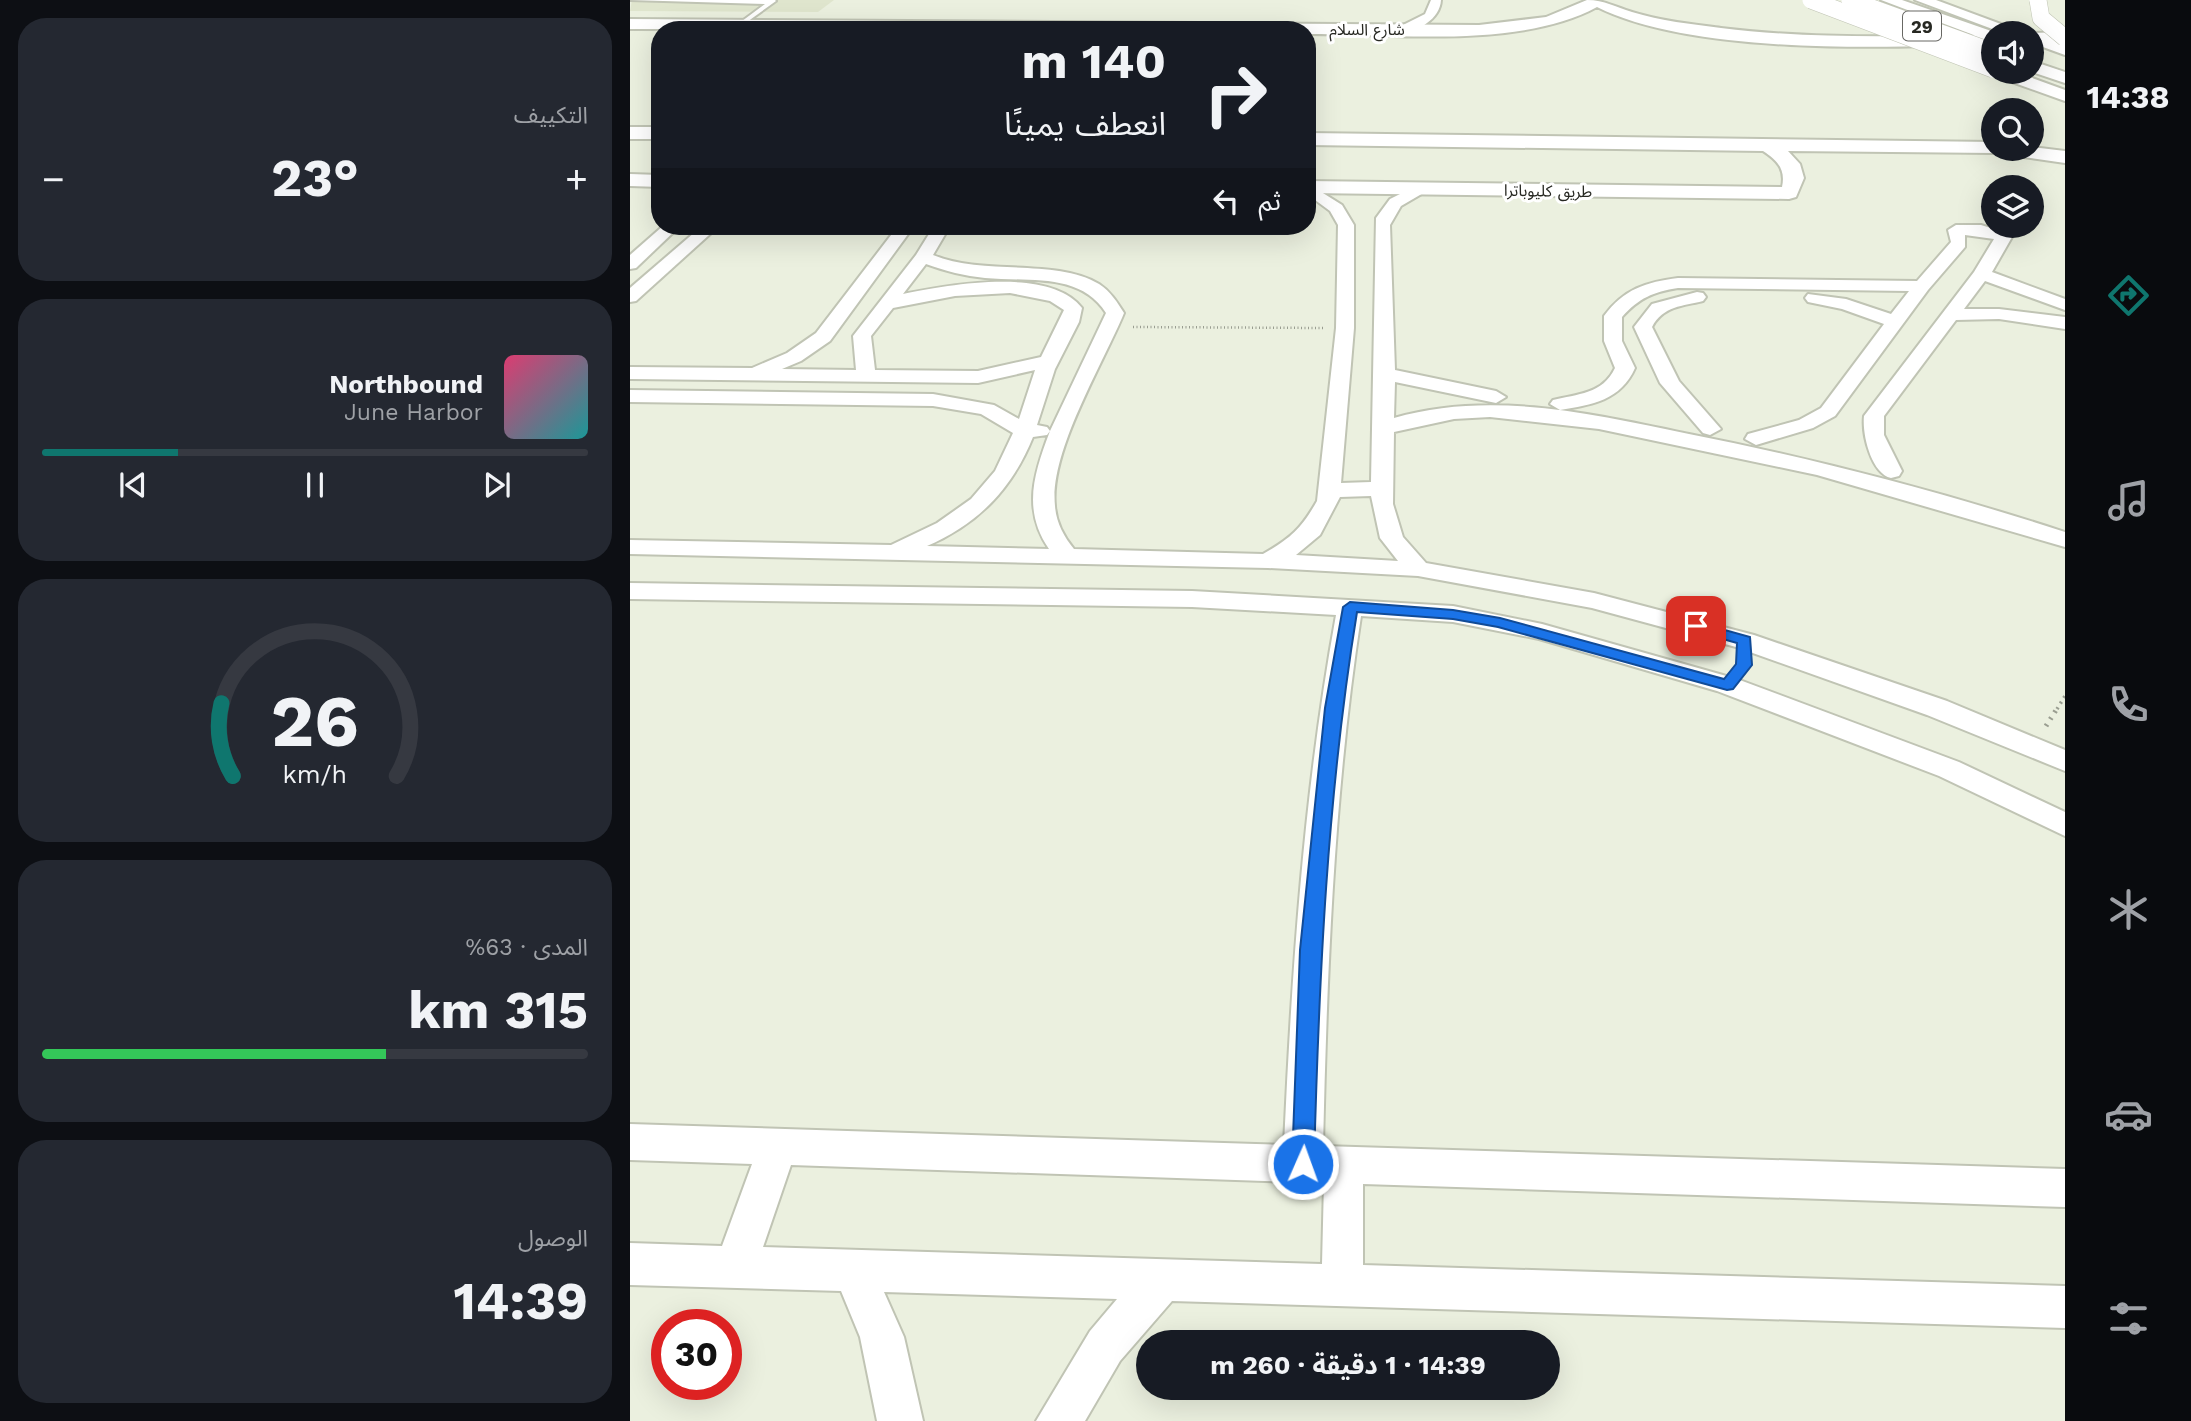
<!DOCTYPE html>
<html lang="ar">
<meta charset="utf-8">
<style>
body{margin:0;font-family:"Work Sans","Noto Sans Arabic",sans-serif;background:#242831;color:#f1f3f6;direction:rtl;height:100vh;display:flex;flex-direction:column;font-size:26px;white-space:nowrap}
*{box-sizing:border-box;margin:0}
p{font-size:23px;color:#9ea1a6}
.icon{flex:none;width:38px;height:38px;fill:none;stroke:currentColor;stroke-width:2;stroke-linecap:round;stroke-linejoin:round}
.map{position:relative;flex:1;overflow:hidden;direction:ltr}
.sheet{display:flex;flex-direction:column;gap:18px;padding:18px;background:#0d0f14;width:630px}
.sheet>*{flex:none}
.hud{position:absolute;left:21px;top:21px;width:665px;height:214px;border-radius:28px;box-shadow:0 7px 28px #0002;direction:rtl;background:#171b24;color:#f1f3f6;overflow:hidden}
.tools{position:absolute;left:1351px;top:21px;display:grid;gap:14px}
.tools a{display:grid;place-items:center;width:63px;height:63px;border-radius:50%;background:#171b24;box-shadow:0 7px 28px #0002;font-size:35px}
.speed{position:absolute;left:21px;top:1309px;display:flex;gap:14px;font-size:35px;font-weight:700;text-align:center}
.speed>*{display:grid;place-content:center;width:91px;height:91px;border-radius:50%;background:#171b24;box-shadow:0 7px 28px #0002;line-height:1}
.speed .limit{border:10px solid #d22;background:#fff;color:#111}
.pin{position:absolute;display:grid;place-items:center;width:60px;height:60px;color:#fff;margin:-30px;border-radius:14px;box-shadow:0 4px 10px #0006}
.me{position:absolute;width:77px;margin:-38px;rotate:2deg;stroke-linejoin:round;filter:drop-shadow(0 0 5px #0008)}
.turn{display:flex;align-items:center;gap:24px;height:147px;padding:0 35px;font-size:32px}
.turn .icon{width:91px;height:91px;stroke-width:2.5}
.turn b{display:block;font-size:49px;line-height:60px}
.then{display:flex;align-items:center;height:66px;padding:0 35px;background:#0003;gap:14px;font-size:26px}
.big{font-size:52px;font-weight:700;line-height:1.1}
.sheet .widget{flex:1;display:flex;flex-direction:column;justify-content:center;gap:10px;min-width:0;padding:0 24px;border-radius:28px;background:#242831}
.sheet .dial{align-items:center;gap:0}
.dial svg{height:182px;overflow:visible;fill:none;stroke:#363941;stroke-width:7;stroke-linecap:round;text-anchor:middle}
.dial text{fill:#f1f3f6;stroke:none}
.song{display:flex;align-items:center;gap:21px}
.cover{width:84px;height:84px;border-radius:10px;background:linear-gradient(135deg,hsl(340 70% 55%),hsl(180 70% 35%))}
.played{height:7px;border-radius:4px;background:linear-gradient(90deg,#0f766e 25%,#363941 25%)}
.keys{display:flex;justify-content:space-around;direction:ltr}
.heat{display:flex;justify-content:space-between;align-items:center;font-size:38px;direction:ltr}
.charge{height:10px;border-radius:5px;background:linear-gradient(90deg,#34c759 63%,#363941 0)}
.trip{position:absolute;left:506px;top:1330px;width:424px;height:70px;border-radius:35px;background:#171b24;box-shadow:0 7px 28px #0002;font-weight:700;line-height:70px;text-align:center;direction:rtl}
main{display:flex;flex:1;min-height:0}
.menu{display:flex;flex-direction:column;width:126px;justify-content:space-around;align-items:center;background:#090b0e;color:#9ea1a6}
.menu .icon{width:49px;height:49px}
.menu .selected{color:#0f766e}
.menu b{font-size:32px;color:#f1f3f6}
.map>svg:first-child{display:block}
.built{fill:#dfe5cd}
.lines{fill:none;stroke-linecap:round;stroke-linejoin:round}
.service-casing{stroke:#c0c4b4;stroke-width:4}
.minor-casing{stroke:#c0c4b4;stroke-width:4}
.secondary-casing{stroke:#c0c4b4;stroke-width:4}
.primary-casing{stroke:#c0c4b4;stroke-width:4}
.trunk-casing{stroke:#c0c4b4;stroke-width:4}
.path-far2{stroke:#999d90;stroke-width:2.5;stroke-dasharray:1 2.5;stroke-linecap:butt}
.path-far1{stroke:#999d90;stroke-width:3.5;stroke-dasharray:2 4.5;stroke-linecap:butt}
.path{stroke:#999d90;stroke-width:5;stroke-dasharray:2 6;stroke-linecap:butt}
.service{fill:#fff;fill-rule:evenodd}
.minor{fill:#fff;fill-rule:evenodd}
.secondary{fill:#fff;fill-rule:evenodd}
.primary{fill:#fff;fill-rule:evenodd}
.trunk{fill:#fff;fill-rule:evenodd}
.primary-bridge-casing{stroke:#c0c4b4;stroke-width:18;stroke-linecap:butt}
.trunk-bridge-casing{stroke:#c0c4b4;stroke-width:18;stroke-linecap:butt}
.primary-bridge{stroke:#fff;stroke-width:17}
.trunk-bridge{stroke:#fff;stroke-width:17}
.route{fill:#1a73e8;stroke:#114b97;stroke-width:2}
.labels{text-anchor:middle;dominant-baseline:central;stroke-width:6;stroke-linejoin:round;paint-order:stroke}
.far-street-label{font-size:16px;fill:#272822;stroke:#fff}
.shield{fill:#fff;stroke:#686864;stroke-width:2}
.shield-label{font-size:18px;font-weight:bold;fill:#272822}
</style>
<main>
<nav class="menu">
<b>14:38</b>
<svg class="icon selected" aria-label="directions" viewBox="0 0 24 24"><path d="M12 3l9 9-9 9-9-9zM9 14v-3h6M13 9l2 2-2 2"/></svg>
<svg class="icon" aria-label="music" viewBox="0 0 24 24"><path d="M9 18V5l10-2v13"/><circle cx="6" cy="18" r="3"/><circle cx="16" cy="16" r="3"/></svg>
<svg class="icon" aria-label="phone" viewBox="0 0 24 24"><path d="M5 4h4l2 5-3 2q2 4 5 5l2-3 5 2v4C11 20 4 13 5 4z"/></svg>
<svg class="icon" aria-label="climate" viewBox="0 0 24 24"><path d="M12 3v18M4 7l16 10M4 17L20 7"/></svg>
<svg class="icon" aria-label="car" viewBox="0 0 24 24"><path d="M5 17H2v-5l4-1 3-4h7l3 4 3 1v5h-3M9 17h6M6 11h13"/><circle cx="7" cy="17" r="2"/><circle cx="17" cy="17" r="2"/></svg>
<svg class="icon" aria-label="filters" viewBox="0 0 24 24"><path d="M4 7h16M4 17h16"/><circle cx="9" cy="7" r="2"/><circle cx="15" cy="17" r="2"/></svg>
</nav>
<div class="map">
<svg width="1435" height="1421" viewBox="0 0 1435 1421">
<rect width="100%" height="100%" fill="#ebf0df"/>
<path class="built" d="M2 0H204L188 12 0 11Z"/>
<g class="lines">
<defs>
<path id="service" d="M0 0H145L146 1 110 27 108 24 135 4Z"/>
<g id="minor">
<path d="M801 0H811C810 20 785 34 767 32V28L795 14Z"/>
<path d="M677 183 712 205 724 225V328L711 483 741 482 746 218 760 199 790 184 798 189 795 192 771 206 760 225 765 370 866 391 876 397 866 403 765 382 764 418C861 390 963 414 1059 434 1186 459 1312 492 1435 532V547L1187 475 969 429 860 417 824 419 764 432 763 504 773 537 796 563 964 593 1124 635 1317 701 1435 750V771L1297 715 1106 647 962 608 788 576 638 568 0 554V540L261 545 307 523 341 499 365 471 383 433 351 414 303 406 0 402V390L303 394 364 405 389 419 405 370 348 383 0 379V367L122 368 157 353 186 333 268 226H284L200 341 171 361 152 369 226 370 223 336 286 255 304 226H320L303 255C354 276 426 258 469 284 481 292 487 302 494 313 473 364 419 452 425 506 426 522 434 537 444 549L633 554C661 538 671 529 687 501L706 328 708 225 700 211 677 194ZM296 264C315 271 335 276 355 278 397 282 450 272 476 313L420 431 417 427 407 425 425 369 449 322 452 308C420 266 318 285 273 294ZM380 293 420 301 434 310 411 357 348 371 245 370 241 336 263 308 325 296ZM420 431C404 473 392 510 419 549L297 546C348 524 382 489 403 437L417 435ZM741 496 750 538 768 561 666 555 690 535 710 497Z"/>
<path d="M1326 225H1351L1380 234 1382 237 1362 272 1435 299V310L1355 281 1334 309H1369L1435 317V329L1369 319 1326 320 1254 416V435L1272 471 1269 476 1261 478C1241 473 1232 434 1234 416L1344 272 1364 239 1335 235V247L1298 290 1205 416 1183 428 1126 445 1115 439 1118 434 1169 420 1191 408 1254 324 1212 309 1178 302 1175 298 1178 294 1216 299 1261 314 1279 291 1048 288C1023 292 1009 298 992 317V341L1005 368C991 400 962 405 930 410L920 404 923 400C947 394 973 394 985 368L974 341V316C994 289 1016 282 1048 278L1287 281 1321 242 1318 230Z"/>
<path d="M33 226H50L6 268 0 269V255Z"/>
<path d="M72 226H89L6 301 0 302V288Z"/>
<path d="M1067 292 1073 293 1076 297 1073 301C1053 306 1033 306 1022 327L1049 381 1091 429 1080 435 1073 433 1030 383 1004 327 1022 304Z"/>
<path d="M0 583 562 591 823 606 912 624 1107 679 1329 762 1435 812V836L1309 776 1087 691 909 639 823 622 731 616C704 792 697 969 693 1146L1435 1169V1207L733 1184V1265L1435 1286V1328L542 1301 490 1361 455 1421H406L460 1331 487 1299 254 1292 274 1337 293 1421H247L230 1337 211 1291 0 1285V1243L92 1246 122 1164 0 1160V1124L654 1145C662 967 674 790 706 615L562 607 0 599ZM161 1165 694 1183 692 1264 133 1247Z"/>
</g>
<g id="secondary">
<path d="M957 0C975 0 985 7 1002 12 1031 21 1061 24 1091 28 1181 39 1273 37 1363 34V44C1255 48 1063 55 967 7 890 49 764 34 677 34V30L0 29V19L849 25 916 17Z"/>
<path d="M1435 32V42L1402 43V33Z"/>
<rect x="0" y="127" width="30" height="12"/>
<path d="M677 133 1363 142V149L1402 147 1435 151V163L1365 153 1158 151 1170 164 1174 178 1166 197 1159 199 677 193V181L1152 187C1156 169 1147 160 1133 151L677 145Z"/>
<path d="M0 174 30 175V187L0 186Z"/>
</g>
<g id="primary">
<path d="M1285 0H1306L1395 33H1373Z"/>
<path d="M1402 33 1435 44V55L1402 43Z"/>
<path d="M1363 71 1386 72 1435 90V101L1365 76Z"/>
</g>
<g id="trunk">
<path d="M1251 0H1272L1367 33H1363V42L1357 40Z"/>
<path d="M1402 61 1435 72V83L1402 72Z"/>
</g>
</defs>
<use href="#service" class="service-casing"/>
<use href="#minor" class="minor-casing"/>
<use href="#secondary" class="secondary-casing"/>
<use href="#primary" class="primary-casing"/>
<use href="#trunk" class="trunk-casing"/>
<path class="path-far2" d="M503 327 693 328"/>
<path class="path-far1" d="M1427 709 1435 696"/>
<path class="path" d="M1416 726 1428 707"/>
<use href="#service" class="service"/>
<use href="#minor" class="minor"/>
<use href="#secondary" class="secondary"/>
<use href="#primary" class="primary"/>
<use href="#trunk" class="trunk"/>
<defs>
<g id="primary-bridge">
<path d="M1181 0 1363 69"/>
<path d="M1408 0 1411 18 1435 38"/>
</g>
<path id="trunk-bridge" d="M1220 0 1363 52"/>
</defs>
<use href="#primary-bridge" class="primary-bridge-casing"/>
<use href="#trunk-bridge" class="trunk-bridge-casing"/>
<use href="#primary-bridge" class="primary-bridge"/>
<use href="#trunk-bridge" class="trunk-bridge"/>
</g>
<path class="route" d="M720 602 823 610 870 618 1094 679 1106 664 1107 643 1061 630V623L1066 622 1120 637 1122 665 1103 689 1097 690 868 627 823 619 727 612C697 796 689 978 684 1164L681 1171 673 1174 665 1171 662 1164 670 950 695 708 713 607Z"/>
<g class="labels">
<g class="far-street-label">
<text x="737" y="29">شارع السلام</text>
<text transform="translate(918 191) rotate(1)">طريق كليوباترا</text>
</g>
<rect class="shield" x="1273" y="11.5" width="38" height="29" rx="5"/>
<g class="shield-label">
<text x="1292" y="26">29</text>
</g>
</g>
</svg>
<div class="tools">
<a><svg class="icon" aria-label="sound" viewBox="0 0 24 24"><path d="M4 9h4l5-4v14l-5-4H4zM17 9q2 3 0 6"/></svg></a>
<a><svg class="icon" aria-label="search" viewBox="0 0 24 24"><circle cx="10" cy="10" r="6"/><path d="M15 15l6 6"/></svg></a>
<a><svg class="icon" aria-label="layers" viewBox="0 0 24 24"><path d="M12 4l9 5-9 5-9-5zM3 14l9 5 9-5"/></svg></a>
</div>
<div class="speed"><div class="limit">30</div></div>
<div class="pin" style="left:1066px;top:626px;background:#d93025"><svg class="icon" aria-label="arrive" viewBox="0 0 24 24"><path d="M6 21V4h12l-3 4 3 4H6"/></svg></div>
<svg class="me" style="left:673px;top:1164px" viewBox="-20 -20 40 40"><circle r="17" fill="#1a73e8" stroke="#fff" stroke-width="3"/><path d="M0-11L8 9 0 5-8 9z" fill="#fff"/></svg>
<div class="trip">14:39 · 1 دقيقة · 260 m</div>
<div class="hud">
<div class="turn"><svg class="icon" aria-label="right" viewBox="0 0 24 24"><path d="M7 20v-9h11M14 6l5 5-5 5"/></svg><div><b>140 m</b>انعطف يمينًا</div></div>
<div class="then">ثم<svg class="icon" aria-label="left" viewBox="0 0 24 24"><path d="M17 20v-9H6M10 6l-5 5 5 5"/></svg></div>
</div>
</div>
<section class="sheet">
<div class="widget"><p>التكييف</p>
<div class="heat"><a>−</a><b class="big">23°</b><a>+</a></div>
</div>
<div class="widget">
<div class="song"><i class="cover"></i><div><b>Northbound</b><p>June Harbor</p></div></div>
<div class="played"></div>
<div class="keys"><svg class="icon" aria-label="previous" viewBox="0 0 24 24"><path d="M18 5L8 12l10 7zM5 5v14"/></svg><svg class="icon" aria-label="pause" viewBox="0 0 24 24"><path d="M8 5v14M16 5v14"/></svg><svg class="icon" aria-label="next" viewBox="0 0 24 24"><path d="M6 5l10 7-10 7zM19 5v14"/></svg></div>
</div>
<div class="widget dial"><svg viewBox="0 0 100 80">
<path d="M14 69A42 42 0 1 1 86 69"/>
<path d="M14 69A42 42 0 0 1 9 37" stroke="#0f766e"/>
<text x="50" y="56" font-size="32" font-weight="700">26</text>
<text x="50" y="72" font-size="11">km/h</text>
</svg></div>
<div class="widget"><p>المدى · 63%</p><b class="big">315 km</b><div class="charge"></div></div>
<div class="widget"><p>الوصول</p><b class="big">14:39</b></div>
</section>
</main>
